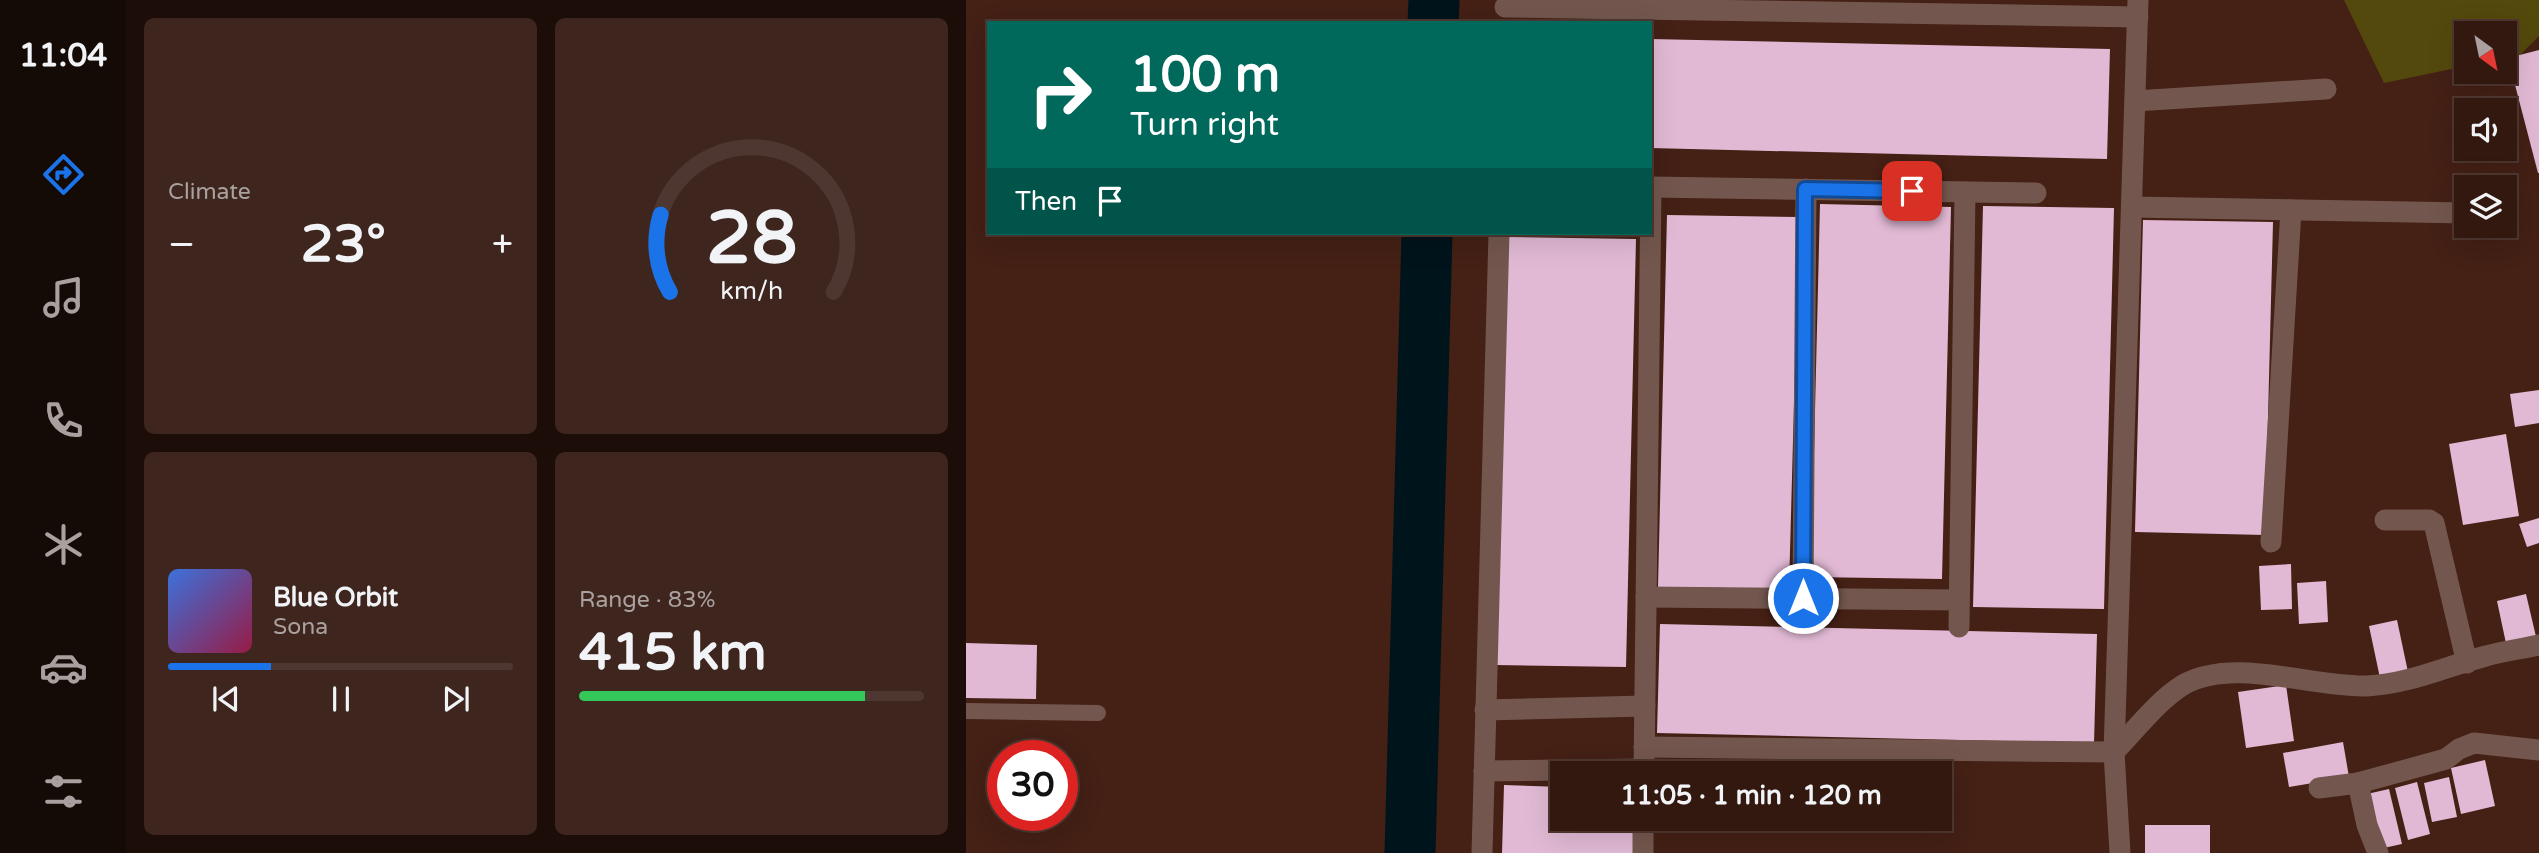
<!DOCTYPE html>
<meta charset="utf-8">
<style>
body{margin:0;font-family:"Varela Round",sans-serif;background:#3e251e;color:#f1f3f6;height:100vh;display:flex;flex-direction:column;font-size:26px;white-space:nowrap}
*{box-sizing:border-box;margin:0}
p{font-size:23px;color:#a9a09f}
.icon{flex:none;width:38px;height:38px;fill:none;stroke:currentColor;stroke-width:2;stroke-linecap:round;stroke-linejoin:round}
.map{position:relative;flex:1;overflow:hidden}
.panel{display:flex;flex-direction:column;gap:18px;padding:18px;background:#1c0d09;width:840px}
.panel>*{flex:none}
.hud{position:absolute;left:21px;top:21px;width:665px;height:214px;border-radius:0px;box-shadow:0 7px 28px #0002,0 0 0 2px #4e3730;background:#00695c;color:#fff;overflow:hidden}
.needle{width:46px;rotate:147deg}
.fabs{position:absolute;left:1488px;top:21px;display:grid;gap:14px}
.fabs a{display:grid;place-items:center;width:63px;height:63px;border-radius:0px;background:#331810;box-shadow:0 7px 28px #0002,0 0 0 2px #4e3730;font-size:35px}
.speed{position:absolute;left:21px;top:740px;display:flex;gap:14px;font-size:35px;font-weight:700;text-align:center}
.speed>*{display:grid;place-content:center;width:91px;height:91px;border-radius:50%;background:#331810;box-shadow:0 7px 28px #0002,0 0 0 2px #4e3730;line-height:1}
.speed .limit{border:10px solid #d22;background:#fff;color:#111}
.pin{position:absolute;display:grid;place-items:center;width:60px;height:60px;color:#fff;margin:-30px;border-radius:14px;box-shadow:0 4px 10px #0006}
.me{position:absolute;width:77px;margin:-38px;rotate:0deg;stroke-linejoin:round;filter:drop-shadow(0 0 5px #0008)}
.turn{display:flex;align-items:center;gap:24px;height:147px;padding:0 28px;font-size:32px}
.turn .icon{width:91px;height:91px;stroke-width:2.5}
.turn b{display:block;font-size:49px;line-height:60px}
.then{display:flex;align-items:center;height:66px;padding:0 28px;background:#0003;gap:14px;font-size:26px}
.big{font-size:52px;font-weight:700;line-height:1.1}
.panel .widget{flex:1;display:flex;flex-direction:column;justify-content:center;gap:10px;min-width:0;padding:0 24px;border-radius:10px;background:#3e251e}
.panel .dial{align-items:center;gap:0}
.dial svg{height:182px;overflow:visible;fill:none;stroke:#4e3730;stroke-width:7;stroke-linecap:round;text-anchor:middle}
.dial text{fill:#f1f3f6;stroke:none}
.song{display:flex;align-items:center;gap:21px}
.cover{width:84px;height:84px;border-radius:10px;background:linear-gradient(135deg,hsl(220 70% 55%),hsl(340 70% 35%))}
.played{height:7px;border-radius:4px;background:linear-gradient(90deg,#1a73e8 30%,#4e3730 30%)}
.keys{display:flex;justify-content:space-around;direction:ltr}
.heat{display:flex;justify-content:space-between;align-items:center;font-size:38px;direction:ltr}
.charge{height:10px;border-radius:5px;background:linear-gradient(90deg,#34c759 83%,#4e3730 0)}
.panel .tiles{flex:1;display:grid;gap:18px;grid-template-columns:repeat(2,1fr)}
.trip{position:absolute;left:584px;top:761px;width:402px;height:70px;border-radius:0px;background:#331810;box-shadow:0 7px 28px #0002,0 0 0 2px #4e3730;font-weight:700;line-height:70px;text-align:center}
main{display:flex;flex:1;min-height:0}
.tab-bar{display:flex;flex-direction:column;width:126px;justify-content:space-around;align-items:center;background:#140a06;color:#a9a09f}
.tab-bar .icon{width:49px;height:49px}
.tab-bar .current{color:#1a73e8}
.tab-bar b{font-size:32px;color:#f1f3f6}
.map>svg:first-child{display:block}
.green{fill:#54490c}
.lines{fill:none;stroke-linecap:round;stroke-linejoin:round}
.river{stroke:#00141b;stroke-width:51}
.building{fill:#e1b9d4}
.lane{stroke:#73574e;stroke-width:16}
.street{stroke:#73574e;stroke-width:21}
.route-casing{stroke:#114b97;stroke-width:18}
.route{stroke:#1a73e8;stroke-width:12}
</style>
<main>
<nav class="tab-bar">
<b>11:04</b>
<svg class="icon current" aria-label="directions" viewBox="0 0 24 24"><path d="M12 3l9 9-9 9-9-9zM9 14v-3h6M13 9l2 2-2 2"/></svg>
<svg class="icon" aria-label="music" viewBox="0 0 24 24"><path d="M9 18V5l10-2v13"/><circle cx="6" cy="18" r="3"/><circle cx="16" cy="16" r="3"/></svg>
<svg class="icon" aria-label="phone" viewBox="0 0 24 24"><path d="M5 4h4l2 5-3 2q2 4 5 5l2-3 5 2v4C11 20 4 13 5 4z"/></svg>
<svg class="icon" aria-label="climate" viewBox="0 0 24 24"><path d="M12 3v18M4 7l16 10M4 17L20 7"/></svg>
<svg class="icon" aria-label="car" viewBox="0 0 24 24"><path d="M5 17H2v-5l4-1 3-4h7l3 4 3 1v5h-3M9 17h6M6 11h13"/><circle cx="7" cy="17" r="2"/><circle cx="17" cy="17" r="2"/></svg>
<svg class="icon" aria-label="filters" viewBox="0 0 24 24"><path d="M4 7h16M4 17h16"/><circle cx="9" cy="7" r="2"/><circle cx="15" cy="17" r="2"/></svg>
</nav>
<section class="panel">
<div class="tiles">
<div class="widget"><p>Climate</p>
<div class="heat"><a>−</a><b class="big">23°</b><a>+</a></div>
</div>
<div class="widget dial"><svg viewBox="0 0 100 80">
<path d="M14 69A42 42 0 1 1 86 69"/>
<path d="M14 69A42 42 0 0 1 10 35" stroke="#1a73e8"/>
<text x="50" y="56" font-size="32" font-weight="700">28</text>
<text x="50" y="72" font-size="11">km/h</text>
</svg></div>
<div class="widget">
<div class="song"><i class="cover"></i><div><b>Blue Orbit</b><p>Sona</p></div></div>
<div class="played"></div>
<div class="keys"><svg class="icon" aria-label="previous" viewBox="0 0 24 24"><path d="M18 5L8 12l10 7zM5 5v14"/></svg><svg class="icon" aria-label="pause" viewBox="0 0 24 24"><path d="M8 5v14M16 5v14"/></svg><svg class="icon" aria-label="next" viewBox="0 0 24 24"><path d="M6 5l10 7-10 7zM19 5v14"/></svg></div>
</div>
<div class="widget"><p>Range · 83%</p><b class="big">415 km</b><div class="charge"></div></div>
</div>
</section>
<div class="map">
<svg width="1573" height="853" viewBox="0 0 1573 853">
<rect width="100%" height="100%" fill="#442015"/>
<path class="green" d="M1378 0H1573V36L1554 55 1538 58V33H1500V66L1418 83Z"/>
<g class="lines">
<g class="river">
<path d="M467 23 468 0"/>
<path d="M444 853 461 233"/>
</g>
</g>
<g class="building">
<path d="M684 39 1144 49 1141 159 684 148Z"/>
<path d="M1573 50V173H1572L1542 58Z"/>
<path d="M854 204 985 207 976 579 845 577Z"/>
<path d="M1017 206 1148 208 1138 609 1007 607Z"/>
<path d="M701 215 833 217 823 589 692 587Z"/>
<path d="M1177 220 1307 222 1299 535 1169 532Z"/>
<path d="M539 237 670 239 660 667 529 665Z"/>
<path d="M1573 390V423L1549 427 1544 394Z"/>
<path d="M1540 434 1553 516 1497 525 1483 444Z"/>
<path d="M1573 518V543L1561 547 1553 524Z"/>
<path d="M1325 564 1326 609 1295 610 1293 566Z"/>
<path d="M1360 581 1362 622 1333 624 1331 583Z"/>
<path d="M1560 594 1571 641 1541 648 1531 601Z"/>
<path d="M1431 620 1442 672 1414 678 1403 626Z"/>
<path d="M694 624 1131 634 1128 743 691 733Z"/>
<path d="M0 643 71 645 70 699 0 698Z"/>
<path d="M1320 685 1328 741 1280 748 1272 692Z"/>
<path d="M1377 742 1383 777 1323 787 1317 753Z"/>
<path d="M1519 760 1529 806 1495 814 1485 768Z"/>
<path d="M1483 777 1491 817 1466 822 1458 783Z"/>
<path d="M1451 782 1464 834 1442 840 1429 788Z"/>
<path d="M538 785 597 787V819H668L667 853H536Z"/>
<path d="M1423 789 1436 844 1413 849 1401 794Z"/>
<rect x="1179" y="825" width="65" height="28"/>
</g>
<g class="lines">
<path class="lane" d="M0 711 132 713"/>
<g class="street">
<path d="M539 7 1172 17"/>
<path d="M1169 101 1360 89"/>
<path d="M684 187 1070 193"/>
<path d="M1166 207 1500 213"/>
<path d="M1538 214H1539"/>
<path d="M1419 520H1463L1468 523 1501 663"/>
<path d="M1305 542 1325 210"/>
<path d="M680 597 993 600"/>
<path d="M837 598 840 189"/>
<path d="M993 627 999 192"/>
<path d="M519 710 679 706"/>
<path d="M678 747 1148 752C1169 731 1191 701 1217 685 1268 656 1346 688 1401 686 1443 684 1481 666 1520 656 1537 651 1556 649 1573 645"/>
<path d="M518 771 678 769"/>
<path d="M678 774 685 187"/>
<path d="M1353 788 1392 783"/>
<path d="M516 853 533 233"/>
<path d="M677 853V819"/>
<path d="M1154 853 1148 752 1172 0"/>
<path d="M1412 853 1401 825 1392 783 1480 759 1493 749 1508 743 1573 750"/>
</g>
</g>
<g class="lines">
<defs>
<path id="route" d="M837 598 839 189 946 191"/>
</defs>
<use href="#route" class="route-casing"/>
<use href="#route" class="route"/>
</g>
</svg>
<div class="fabs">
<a><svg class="needle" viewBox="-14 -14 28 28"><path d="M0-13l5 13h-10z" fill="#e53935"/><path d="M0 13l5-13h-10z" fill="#a9a09f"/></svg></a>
<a><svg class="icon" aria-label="sound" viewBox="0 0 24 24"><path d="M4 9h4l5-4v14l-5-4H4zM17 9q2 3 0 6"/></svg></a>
<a><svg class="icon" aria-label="layers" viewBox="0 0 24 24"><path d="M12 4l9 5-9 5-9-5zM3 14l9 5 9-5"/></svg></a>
</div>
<div class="speed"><div class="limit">30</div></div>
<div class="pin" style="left:946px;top:191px;background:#d93025"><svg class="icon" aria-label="arrive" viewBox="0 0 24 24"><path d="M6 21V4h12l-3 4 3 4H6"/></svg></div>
<svg class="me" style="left:837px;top:598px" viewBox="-20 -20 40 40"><circle r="17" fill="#1a73e8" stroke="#fff" stroke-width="3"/><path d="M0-11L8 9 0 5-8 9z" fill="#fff"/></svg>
<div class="trip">11:05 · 1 min · 120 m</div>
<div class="hud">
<div class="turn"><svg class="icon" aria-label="right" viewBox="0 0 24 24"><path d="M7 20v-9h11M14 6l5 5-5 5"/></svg><div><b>100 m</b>Turn right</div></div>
<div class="then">Then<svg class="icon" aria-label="arrive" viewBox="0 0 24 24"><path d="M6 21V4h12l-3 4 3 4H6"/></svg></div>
</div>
</div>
</main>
